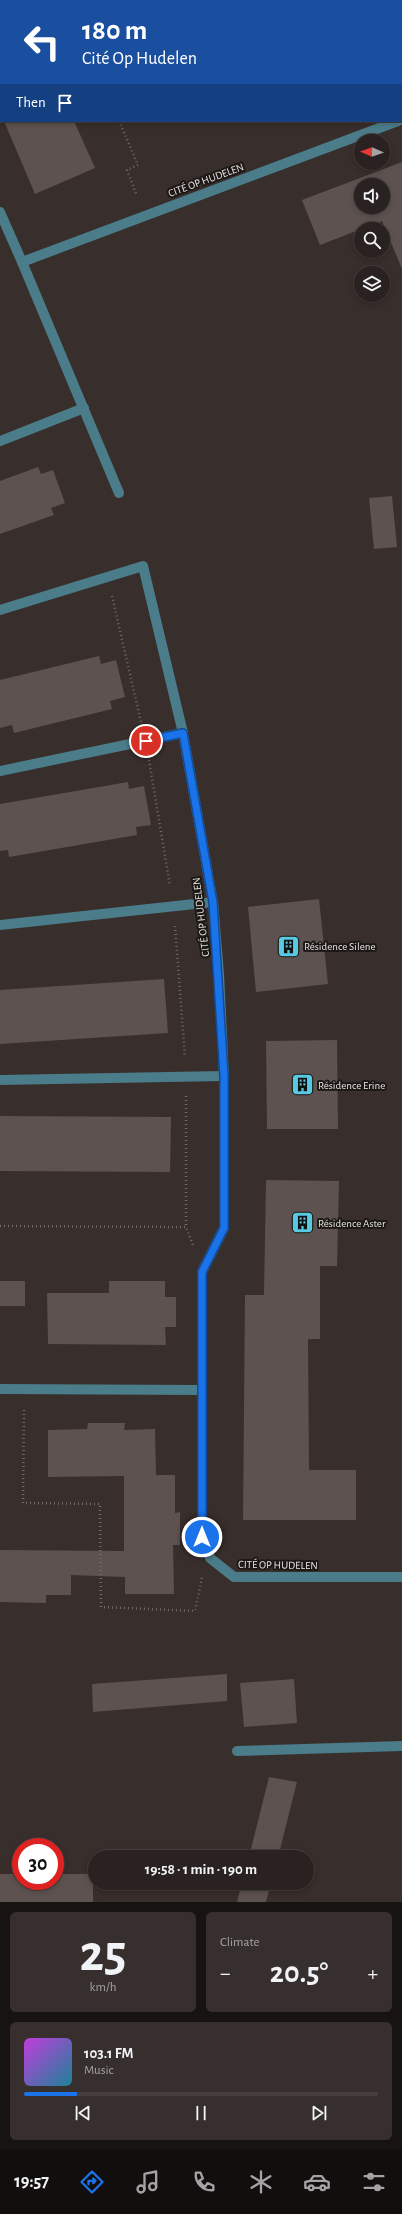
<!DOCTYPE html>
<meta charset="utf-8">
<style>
body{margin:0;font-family:"Alegreya Sans",sans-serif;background:#362f2d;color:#f1f3f6;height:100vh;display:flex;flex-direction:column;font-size:15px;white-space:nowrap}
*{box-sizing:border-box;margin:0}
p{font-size:13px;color:#a5a4a5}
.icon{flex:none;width:22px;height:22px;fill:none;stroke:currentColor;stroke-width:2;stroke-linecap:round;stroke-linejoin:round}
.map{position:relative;height:1902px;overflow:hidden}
.side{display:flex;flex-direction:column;gap:10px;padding:10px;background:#171312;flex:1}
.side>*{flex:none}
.banner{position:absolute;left:0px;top:0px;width:402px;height:122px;box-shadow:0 2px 6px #0003,0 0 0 1px #463f3e;background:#1a4fa0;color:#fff;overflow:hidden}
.needle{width:26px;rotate:272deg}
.tools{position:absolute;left:354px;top:134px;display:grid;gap:8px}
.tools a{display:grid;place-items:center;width:36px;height:36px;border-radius:50%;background:#2a2220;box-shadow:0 2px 6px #0003,0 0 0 1px #463f3e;font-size:20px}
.speed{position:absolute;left:12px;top:1838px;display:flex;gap:8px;font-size:20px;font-weight:700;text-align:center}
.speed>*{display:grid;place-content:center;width:52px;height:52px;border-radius:50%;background:#2a2220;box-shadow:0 2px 6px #0003,0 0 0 1px #463f3e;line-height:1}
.speed .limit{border:6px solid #d22;background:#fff;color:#111}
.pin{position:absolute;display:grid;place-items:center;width:34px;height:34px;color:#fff;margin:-17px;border:2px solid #fff;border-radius:50%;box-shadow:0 1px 4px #0007}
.me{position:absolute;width:44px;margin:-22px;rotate:0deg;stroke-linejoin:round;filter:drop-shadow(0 0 3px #0008)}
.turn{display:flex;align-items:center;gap:14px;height:84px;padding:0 16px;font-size:18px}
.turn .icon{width:52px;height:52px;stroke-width:2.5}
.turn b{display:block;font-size:28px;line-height:34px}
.then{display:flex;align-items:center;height:38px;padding:0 16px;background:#0003;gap:8px;font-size:15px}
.big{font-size:30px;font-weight:600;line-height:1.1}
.side .card{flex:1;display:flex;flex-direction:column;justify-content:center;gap:6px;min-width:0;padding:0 14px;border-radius:6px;background:#362f2d}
.side .dial{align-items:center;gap:0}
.dial b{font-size:52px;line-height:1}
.song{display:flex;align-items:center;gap:12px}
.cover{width:48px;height:48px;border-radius:6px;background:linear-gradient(135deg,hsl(290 70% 55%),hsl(190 70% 35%))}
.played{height:4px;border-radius:2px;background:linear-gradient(90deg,#1a73e8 15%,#463f3e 15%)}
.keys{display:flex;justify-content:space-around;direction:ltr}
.heat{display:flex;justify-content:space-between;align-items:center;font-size:22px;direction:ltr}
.side .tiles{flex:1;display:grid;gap:10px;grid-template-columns:1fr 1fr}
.card:last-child{grid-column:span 2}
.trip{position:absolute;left:88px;top:1850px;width:226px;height:40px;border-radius:20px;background:#2a2220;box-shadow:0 2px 6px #0003,0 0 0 1px #463f3e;font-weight:600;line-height:40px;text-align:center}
.dock{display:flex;height:64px;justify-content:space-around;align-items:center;background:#110e0d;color:#a5a4a5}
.dock .icon{width:28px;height:28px}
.dock .selected{color:#1a73e8}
.dock b{font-size:18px;color:#f1f3f6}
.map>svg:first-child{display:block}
.building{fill:#5d524f;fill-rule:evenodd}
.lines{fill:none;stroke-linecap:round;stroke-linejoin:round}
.path{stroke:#726967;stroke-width:2.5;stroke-dasharray:1 3;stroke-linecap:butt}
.minor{stroke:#4b7c89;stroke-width:10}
.major{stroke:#57c7e1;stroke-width:10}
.route-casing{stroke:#114b97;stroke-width:10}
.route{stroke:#1a73e8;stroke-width:7}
.labels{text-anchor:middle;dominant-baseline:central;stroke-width:4;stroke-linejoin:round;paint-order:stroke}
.street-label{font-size:11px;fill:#ebe4e3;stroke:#1c1816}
.poi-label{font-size:11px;fill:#ebe4e3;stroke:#1c1816;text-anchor:start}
</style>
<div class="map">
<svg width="402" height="1902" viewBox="0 0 402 1902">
<rect width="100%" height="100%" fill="#382e2b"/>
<g class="building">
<path d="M4 121H74L95 168 35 194Z"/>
<path d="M402 162V269L382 221 320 245 302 200ZM361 185H383V207H361Z"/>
<path d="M38 467 41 474 53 470 65 503 51 508 54 515 0 534V481Z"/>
<path d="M392 496 397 547 374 549 369 498Z"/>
<path d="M99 656 101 664 116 660 125 697 110 701 112 709 14 733 12 725 0 728V680Z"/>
<path d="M128 782 129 789 144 786 151 825 136 827 137 835 9 857 8 850 0 851V804Z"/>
<path d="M319 899 328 984 256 992 248 907Z"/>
<path d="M164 979 168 1033 0 1044V990Z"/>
<path d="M337 1040 338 1129H267L266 1041Z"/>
<path d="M0 1116 171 1117 170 1172 0 1171Z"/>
<path d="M266 1180 339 1181 337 1266H320V1339H308L309 1470H356V1520H243L245 1295H264Z"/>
<rect x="0" y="1281" width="25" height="25"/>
<path d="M109 1281H165V1297H176V1327H165L166 1345 48 1344 47 1293H109Z"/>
<path d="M88 1423H125L124 1430 155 1429 156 1475H175V1513L180 1512V1545H173L174 1594H125V1577L71 1575V1595H46V1603L0 1602V1550L124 1551V1476L48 1477V1430L87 1429Z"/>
<path d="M227 1674V1701L93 1712 92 1684Z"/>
<path d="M294 1679 297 1723 244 1727 240 1683Z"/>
<path d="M269 1777 297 1782 278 1857H249Z"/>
<path d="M0 1874H21V1881H55V1874H93V1902H0Z"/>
<path d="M242 1883H271L266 1902H237Z"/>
</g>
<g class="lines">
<g class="path">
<path d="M66 0 67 1"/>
<path d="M119 121 138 165 127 170 137 196"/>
<path d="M112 596 141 722"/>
<path d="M149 760 170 886"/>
<path d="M175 926 185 1057"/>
<path d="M186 1096V1227"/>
<path d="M0 1226 186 1227 193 1245"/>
<path d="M24 1410 23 1503 100 1504 101 1607 195 1611 202 1577"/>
</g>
<g class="minor">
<path d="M0 212 22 262"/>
<path d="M0 441 84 408"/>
<path d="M119 493 22 262 398 121"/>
<path d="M0 610 143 566 183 733 213 902 219 974 224 1076V1228L202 1272V1537L210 1558 234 1577H402"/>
<path d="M0 771 183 733"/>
<path d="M0 925 213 902"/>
<path d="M0 1080 224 1076"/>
<path d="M0 1389 202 1390"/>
<path d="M237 1751 402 1746"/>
</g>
<g class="major">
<path d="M369 0 370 1"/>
<path d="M401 70 402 72"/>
</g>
</g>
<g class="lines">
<defs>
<path id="route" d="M146 741 183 733 213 902 224 1076V1228L202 1272V1537"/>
</defs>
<use href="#route" class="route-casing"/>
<use href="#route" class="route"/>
</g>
<defs>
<symbol id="building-square" viewBox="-11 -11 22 22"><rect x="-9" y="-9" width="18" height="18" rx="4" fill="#58c9e3" stroke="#1c1816"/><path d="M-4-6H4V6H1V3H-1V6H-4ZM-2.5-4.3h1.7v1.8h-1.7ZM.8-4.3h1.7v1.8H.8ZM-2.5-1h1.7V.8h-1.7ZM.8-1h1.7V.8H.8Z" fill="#111"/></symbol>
</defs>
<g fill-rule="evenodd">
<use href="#building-square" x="276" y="934" width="25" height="25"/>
<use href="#building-square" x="290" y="1072" width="25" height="25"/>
<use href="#building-square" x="290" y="1210" width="25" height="25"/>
</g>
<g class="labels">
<g class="street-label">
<text transform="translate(206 180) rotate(-20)">CITÉ OP HUDELEN</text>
<text transform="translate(201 917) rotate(-97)">CITÉ OP HUDELEN</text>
<text transform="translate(278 1565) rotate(1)">CITÉ OP HUDELEN</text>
</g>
<g class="poi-label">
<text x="304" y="946">Résidence Silene</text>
<text x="318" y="1085">Résidence Erine</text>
<text x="318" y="1223">Résidence Aster</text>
</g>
</g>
</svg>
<div class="tools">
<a><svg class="needle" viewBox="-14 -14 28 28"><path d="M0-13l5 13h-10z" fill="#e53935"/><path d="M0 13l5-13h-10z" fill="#a5a4a5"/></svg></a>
<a><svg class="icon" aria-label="sound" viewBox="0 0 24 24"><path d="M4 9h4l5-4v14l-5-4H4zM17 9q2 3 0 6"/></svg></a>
<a><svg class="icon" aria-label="search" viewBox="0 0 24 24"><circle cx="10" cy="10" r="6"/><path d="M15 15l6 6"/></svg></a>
<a><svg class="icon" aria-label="layers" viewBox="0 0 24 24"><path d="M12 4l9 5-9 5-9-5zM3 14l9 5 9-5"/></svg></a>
</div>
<div class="speed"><div class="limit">30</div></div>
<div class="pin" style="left:146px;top:741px;background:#d93025"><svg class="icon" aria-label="arrive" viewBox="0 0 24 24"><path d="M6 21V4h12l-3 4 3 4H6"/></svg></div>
<svg class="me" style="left:202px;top:1537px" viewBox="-20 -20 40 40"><circle r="17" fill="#1a73e8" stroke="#fff" stroke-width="3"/><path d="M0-11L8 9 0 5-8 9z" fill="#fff"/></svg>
<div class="trip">19:58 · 1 min · 190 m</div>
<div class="banner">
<div class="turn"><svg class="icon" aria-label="left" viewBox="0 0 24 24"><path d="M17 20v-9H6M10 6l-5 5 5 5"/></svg><div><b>180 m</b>Cité Op Hudelen</div></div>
<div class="then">Then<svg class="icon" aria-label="arrive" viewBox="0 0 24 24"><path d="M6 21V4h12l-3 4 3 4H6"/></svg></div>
</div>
</div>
<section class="side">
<div class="tiles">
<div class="card dial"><b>25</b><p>km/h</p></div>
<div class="card"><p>Climate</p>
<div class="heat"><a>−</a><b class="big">20.5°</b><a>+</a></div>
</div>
<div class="card">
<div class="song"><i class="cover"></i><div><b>103.1 FM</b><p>Music</p></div></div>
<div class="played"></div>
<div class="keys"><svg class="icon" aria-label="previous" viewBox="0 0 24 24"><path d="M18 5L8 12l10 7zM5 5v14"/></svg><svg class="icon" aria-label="pause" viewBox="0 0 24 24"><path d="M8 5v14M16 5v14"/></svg><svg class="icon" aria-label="next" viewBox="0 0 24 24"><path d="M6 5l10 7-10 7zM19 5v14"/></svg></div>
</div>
</div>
</section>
<nav class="dock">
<b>19:57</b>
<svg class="icon selected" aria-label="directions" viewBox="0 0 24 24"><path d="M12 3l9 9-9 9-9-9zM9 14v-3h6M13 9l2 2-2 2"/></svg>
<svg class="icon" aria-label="music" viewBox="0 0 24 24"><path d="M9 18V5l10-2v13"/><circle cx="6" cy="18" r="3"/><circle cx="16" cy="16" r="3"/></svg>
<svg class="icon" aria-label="phone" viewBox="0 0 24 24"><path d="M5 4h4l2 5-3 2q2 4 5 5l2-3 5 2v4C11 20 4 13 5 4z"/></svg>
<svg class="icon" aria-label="climate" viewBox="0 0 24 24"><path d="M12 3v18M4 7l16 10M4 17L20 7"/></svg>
<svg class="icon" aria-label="car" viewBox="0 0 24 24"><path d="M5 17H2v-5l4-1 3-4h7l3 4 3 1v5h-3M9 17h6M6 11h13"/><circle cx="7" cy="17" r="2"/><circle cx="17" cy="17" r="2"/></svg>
<svg class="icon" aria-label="filters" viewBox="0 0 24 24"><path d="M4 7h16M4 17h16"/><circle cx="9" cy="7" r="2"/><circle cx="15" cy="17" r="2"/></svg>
</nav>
